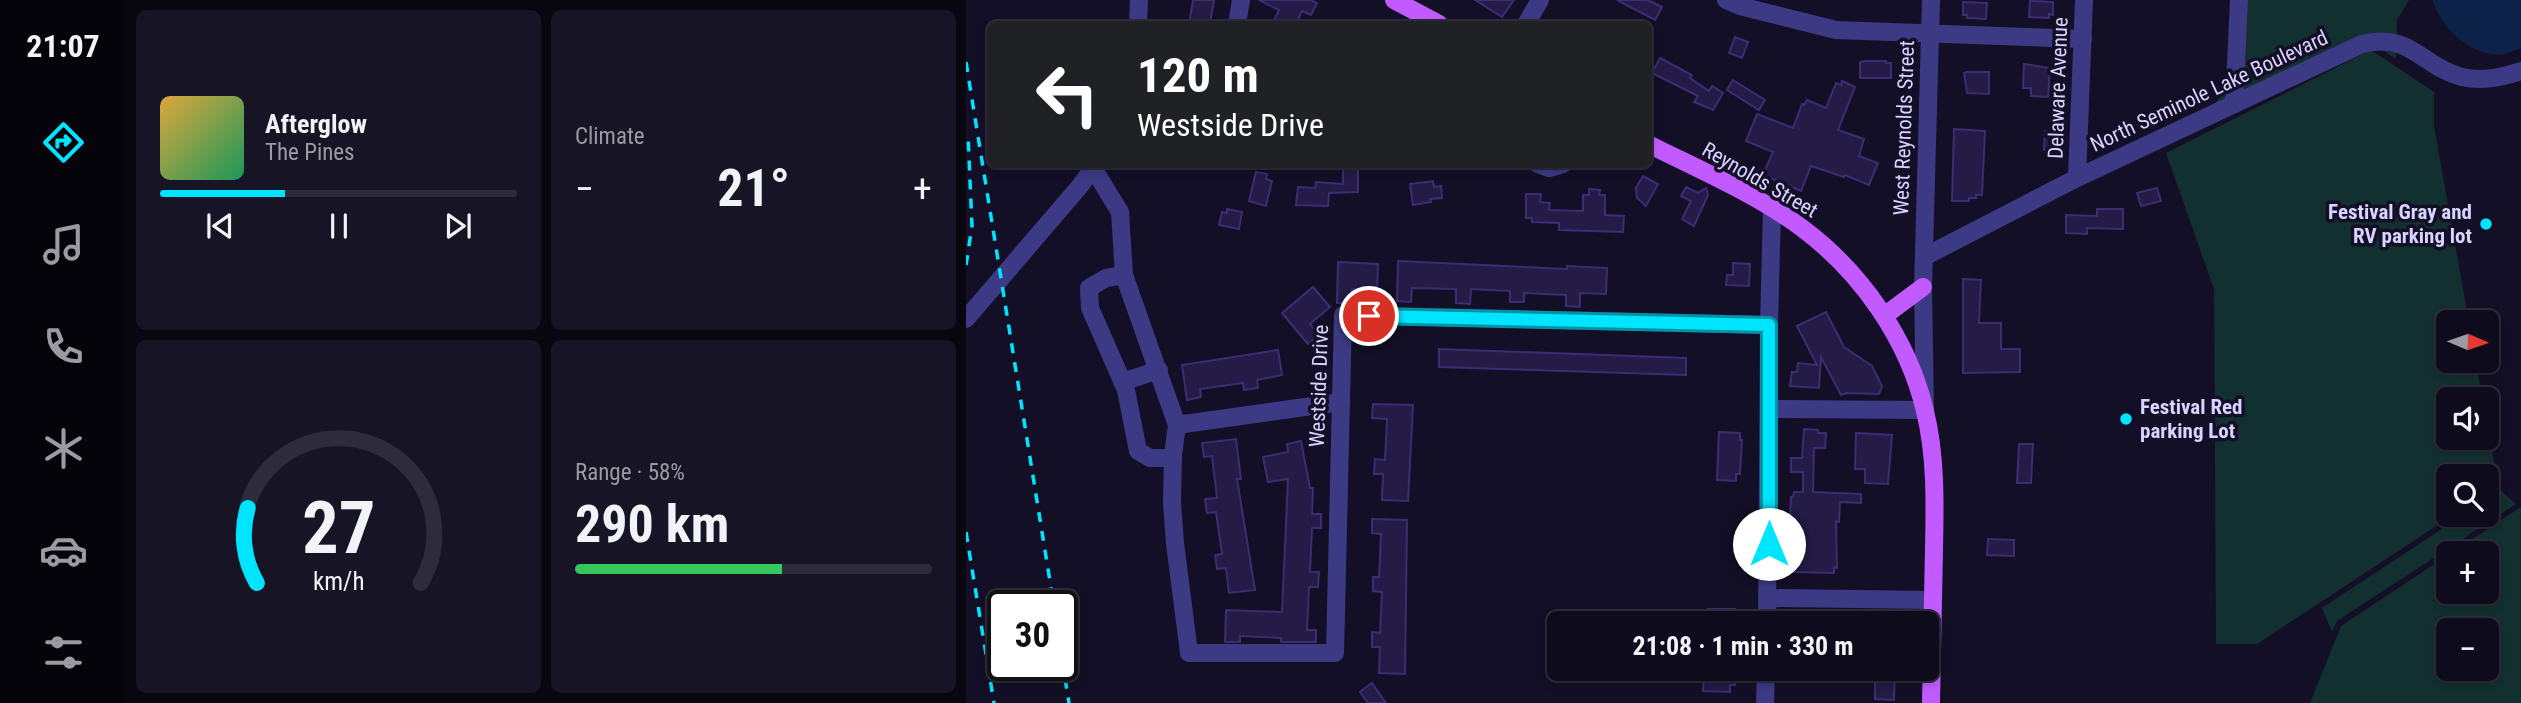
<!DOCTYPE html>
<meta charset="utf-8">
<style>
body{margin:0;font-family:"Roboto Condensed",sans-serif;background:#171425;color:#f1f3f6;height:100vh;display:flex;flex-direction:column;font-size:26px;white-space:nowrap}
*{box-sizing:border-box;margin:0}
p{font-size:23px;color:#9b9ba3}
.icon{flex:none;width:38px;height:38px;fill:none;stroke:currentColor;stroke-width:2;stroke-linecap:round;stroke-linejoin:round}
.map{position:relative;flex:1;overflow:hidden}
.panel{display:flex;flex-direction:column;gap:10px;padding:10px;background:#08060f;width:840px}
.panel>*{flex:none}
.banner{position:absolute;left:21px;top:21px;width:665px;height:147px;border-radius:10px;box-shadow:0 4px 10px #0003,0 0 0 2px #2e2b3b;background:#202124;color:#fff;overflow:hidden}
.needle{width:46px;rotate:92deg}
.controls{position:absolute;left:1470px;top:310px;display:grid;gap:14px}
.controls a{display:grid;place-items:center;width:63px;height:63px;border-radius:10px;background:#0e0b1c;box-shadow:0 4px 10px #0003,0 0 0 2px #2e2b3b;font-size:35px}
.speed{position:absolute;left:21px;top:590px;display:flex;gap:14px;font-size:35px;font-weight:700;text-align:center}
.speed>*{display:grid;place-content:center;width:91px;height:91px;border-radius:50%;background:#0e0b1c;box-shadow:0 4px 10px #0003,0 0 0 2px #2e2b3b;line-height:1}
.speed .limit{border:4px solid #111;border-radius:10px;background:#fff;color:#111}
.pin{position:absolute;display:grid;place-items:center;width:60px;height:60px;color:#fff;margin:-30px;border:4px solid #fff;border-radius:50%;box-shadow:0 2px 7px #0007}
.me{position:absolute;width:77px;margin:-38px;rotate:0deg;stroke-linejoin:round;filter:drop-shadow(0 0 5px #0008)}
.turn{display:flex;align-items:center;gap:24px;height:147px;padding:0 35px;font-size:32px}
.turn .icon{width:91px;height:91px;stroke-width:2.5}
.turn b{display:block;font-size:49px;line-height:60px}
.big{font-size:52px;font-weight:700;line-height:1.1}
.panel .card{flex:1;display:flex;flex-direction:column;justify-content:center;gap:10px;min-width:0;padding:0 24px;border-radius:10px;background:#171425}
.panel .dial{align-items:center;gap:0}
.dial svg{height:182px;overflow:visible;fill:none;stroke:#2e2b3b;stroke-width:7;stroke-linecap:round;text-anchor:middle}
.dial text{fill:#f1f3f6;stroke:none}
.song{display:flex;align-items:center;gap:21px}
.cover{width:84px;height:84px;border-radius:10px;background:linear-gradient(135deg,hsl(40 70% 55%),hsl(150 70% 35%))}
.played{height:7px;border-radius:4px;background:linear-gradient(90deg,#00e5ff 35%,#2e2b3b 35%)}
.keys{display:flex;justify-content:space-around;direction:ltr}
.heat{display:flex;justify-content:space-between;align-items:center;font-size:38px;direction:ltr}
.charge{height:10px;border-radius:5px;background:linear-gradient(90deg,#34c759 58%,#2e2b3b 0)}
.panel .tiles{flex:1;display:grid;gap:10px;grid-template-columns:repeat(2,1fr)}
.trip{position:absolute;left:581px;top:611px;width:392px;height:70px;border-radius:10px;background:#0e0b1c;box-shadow:0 4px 10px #0003,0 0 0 2px #2e2b3b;font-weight:700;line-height:70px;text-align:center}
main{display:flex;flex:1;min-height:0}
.tabs{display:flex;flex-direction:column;width:126px;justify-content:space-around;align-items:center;background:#06040b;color:#9b9ba3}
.tabs .icon{width:49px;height:49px}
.tabs .active{color:#00e5ff}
.tabs b{font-size:32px;color:#f1f3f6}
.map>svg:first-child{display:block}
.green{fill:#12302f;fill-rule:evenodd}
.water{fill:#0c2248}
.building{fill:#241b47;stroke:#3b2d73;stroke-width:2}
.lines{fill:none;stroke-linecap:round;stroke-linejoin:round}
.minor{stroke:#3d3a85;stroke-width:18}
.major{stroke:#c25bff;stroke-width:18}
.rail{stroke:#00e5ff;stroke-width:3.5;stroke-dasharray:10 9;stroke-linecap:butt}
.route-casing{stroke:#0095a6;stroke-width:18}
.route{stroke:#00e5ff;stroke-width:12}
.poi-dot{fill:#00e5ff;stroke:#130f26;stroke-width:2.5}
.labels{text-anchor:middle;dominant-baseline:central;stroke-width:7;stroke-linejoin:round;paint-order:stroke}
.street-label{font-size:21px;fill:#d9d4ff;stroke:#130f26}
.poi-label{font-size:21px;font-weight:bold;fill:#d9d4ff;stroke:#130f26;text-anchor:end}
</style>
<main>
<nav class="tabs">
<b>21:07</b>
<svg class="icon active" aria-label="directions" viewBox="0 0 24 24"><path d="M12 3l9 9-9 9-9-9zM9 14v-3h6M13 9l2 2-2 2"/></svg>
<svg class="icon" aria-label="music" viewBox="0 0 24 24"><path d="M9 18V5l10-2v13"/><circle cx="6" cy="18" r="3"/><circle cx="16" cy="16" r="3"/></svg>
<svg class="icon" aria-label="phone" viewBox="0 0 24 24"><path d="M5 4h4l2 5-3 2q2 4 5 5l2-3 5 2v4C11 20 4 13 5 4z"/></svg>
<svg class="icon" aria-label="climate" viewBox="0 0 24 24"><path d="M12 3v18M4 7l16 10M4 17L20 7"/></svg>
<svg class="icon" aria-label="car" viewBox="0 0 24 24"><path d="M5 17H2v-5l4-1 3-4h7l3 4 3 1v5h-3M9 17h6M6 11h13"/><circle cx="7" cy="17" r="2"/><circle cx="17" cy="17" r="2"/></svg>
<svg class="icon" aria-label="filters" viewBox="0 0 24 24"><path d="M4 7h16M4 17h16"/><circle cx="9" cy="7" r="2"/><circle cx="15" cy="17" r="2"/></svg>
</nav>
<section class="panel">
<div class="tiles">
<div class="card">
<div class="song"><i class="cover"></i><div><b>Afterglow</b><p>The Pines</p></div></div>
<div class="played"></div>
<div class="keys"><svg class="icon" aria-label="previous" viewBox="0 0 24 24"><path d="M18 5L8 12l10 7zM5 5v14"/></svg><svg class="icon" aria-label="pause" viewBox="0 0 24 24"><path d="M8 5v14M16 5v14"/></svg><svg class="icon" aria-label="next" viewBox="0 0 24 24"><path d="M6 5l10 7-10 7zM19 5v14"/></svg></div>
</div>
<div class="card"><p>Climate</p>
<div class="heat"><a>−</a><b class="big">21°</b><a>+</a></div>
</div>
<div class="card dial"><svg viewBox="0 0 100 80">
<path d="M14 69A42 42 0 1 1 86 69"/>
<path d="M14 69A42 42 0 0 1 10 36" stroke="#00e5ff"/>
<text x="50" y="56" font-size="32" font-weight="700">27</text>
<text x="50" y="72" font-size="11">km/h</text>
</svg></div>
<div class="card"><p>Range · 58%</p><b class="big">290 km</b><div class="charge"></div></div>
</div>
</section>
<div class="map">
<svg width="1555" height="703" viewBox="0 0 1555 703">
<rect width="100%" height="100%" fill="#130f26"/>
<g class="green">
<path d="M1270 0H1443L1431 20 1430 59 1409 45H1402L1223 135 1264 85Z"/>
<path d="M1405 50 1468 92V126L1503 322H1482V360L1510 361 1516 399H1482V438H1521V423L1532 485 1521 492V476H1482V514L1487 515 1291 644H1250L1248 289 1200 153Z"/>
<path d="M1534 490 1550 504 1371 621 1366 632 1356 608 1497 515 1521 514V499Z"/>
<path d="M1555 507V703H1344L1375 626 1482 555V592H1521V553H1485ZM1482 630H1521V668H1482Z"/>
</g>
<path class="water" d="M1466 0H1555V48C1549 50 1540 55 1533 55 1501 53 1477 29 1466 0Z"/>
<g class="building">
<path d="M227 0H248L244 24H223Z"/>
<path d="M293 0H345L351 3 345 15 336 11 330 24H306L313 10Z"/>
<path d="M509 0H548L536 17Z"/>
<path d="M651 0H682L696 7 689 20Z"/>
<path d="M1064 1 1087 2V15L1083 14V18L1063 17Z"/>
<path d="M997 2 1021 3 1020 19 1001 18V15H997Z"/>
<path d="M769 37 782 42 776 58 763 53Z"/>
<path d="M694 58 726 75 724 78 743 91 746 86 757 93 747 110 728 102 732 96 686 73Z"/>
<path d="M899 61H920V63H925V78H894V62Z"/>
<path d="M1058 64 1084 68 1082 97 1065 96V88H1057Z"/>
<path d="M1001 72H1023V94L1001 93 998 73Z"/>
<path d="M767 80 799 100 793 110 761 90Z"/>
<path d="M876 81 889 87 872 130 898 139 893 156 912 163 903 185 879 175 878 177 845 166 835 191 797 175 807 152 780 141 791 114 827 128 836 104 838 105 841 100 860 108 870 83 875 85Z"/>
<path d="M988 129 1019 131 1016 195H1010V198H1003V201H986Z"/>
<path d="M1079 131H1090V150H1078Z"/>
<path d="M377 168H392V192L363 193 362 206 330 205 332 187 349 188 350 182 377 184Z"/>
<path d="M290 172 301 174 300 179 306 181 300 206 283 201Z"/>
<path d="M677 176 692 184 680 206 671 198 670 188Z"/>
<path d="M467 181 468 187 475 186 476 198 464 199 465 202 447 205 444 184Z"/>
<path d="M720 187 732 193 740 188 742 195 728 226 716 219 725 201 715 196Z"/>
<path d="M1191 188 1195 201 1175 206 1171 193Z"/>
<path d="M623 189 634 190 633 195H639V215L658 216 657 232 593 230V223L566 222V218H560V194H575L574 202 584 203 583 210 617 211V195H623Z"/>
<path d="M261 209 276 212 273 229 253 225 256 212 261 213Z"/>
<path d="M1131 209H1157V229L1121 228V234L1100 233V215L1131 216Z"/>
<path d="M432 261 601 269V266L641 268 640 294 614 293V307L600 306V295L558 293V302H544V291L505 289 504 304 490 303V289L446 288 445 302 431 301Z"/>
<path d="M372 262 412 264 411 290 386 289 385 303H371Z"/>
<path d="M767 263 784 264 783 286 760 285 761 275H767Z"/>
<path d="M997 279 1015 280 1013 323H1035V349H1054V372L997 373Z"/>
<path d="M347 287 364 307 344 324 353 335 342 344 316 313Z"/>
<path d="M860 312 878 347 906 366 916 386 913 394 880 393 875 395 855 357 853 388 824 386 826 372H831L832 363 851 365 831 326Z"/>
<path d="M473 349 720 358V375L473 367Z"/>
<path d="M312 350 316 375 291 380 292 388 278 390 277 383 234 389 235 397 221 400 216 365Z"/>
<path d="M407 404 447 405 442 501 416 500 417 474H408L409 459 419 460 421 419 406 418Z"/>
<path d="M838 429 852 430V433H860L859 448H848L847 492 895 494V503L874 502 873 522 870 521 871 568 868 567V573L826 572V566H823L827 520H824L825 497H827L828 492H837V472H825V458H836Z"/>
<path d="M753 432 774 433V440H776L774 474H770V481L751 480Z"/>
<path d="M890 433 926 435 922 484 899 483V469H889Z"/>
<path d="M270 439 275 479H271L289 590 263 593 260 568 251 569 249 555 256 554 250 512 241 513 239 499 251 498 246 456 238 457 236 443Z"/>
<path d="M335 441 344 488H347L346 514H355V528H346L344 572H353L352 587H343L341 630H350V642H315V638L274 636V642H259L260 610 316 612 322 479 302 482 297 457 322 452 321 444Z"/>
<path d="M1053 444H1067L1065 483H1051Z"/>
<path d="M406 519 441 520 439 674 413 673 414 647H406V632L414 633 416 592 407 591V577H413L415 534 406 533Z"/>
<path d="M1022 539 1048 540V556L1021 555Z"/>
<path d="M742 609H769L768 623H741Z"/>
<path d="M884 610 907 611V623H883Z"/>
<path d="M913 668H929L928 700 909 699V681H913Z"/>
<path d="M738 674 769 675V685H764V692L737 691Z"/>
<path d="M406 683 420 703H402L394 692Z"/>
</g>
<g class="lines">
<g class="minor">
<path d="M760 0 774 6 870 30 1117 39"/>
<path d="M172 24 173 0"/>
<path d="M271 24 275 0"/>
<path d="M560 24 574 0"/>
<path d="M1268 104 1273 0"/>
<path d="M572 164 583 168 597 164"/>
<path d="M127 168 154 212 158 275 211 425 207 455 206 503 209 543 223 653H369L377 315 803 325"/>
<path d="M1111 178 1118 0"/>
<path d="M958 257 1111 178 1396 44C1445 32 1455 66 1496 77 1516 82 1536 77 1555 71"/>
<path d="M158 275 140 278 123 288 124 308 160 390 172 451 184 458H207"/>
<path d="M0 319 114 186 130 164"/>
<path d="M156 382 193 370"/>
<path d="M804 409 959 410 957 287 965 0"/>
<path d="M211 425 375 402"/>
<path d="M802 598 967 600"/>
<path d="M801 623 803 325 806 209"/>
<path d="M799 703 800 668"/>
</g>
<g class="major">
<path d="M428 0 473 24"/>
<path d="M682 144C734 170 790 194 836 228 895 272 942 339 959 411 970 456 969 503 968 548 967 600 966 651 965 703"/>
<path d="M918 316 957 287"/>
</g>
<g class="rail">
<path d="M0 62 88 606"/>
<path d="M0 265 6 226 2 135"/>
<path d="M0 532 28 703"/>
<path d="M96 660 103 703"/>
</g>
</g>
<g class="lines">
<defs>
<path id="route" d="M403 316 803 325V544"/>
</defs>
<use href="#route" class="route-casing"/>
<use href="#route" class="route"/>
</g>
<g class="poi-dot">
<circle cx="1520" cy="224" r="7"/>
<circle cx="1160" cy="419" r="7"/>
</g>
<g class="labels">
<g class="street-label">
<text transform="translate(1092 88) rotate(-88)">Delaware Avenue</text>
<text transform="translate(1243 91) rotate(-25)">North Seminole Lake Boulevard</text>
<text transform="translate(938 128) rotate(-88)">West Reynolds Street</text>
<text transform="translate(794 180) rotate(30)">Reynolds Street</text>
<text transform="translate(353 386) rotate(-88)">Westside Drive</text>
</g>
<g class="poi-label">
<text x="1506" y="212">Festival Gray and<tspan x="1506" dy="24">RV parking lot</tspan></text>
<text x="1174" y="407" text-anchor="start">Festival Red<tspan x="1174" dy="24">parking Lot</tspan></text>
</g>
</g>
</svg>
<div class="controls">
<a><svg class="needle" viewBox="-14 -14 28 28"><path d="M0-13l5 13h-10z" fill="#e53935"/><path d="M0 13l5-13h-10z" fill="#9b9ba3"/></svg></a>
<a><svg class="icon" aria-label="sound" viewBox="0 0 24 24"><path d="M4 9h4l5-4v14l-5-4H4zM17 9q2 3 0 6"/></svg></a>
<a><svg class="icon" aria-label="search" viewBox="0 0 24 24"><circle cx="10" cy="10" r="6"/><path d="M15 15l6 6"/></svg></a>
<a>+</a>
<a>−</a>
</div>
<div class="speed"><div class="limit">30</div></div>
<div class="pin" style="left:403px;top:316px;background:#d93025"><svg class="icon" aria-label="arrive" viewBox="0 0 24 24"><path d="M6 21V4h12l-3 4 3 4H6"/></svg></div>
<svg class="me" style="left:803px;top:544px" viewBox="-20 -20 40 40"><circle r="19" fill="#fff"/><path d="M0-13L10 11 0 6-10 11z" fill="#00e5ff"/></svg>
<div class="trip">21:08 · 1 min · 330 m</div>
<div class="banner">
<div class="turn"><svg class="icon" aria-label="left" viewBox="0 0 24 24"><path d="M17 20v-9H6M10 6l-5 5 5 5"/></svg><div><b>120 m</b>Westside Drive</div></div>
</div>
</div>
</main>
